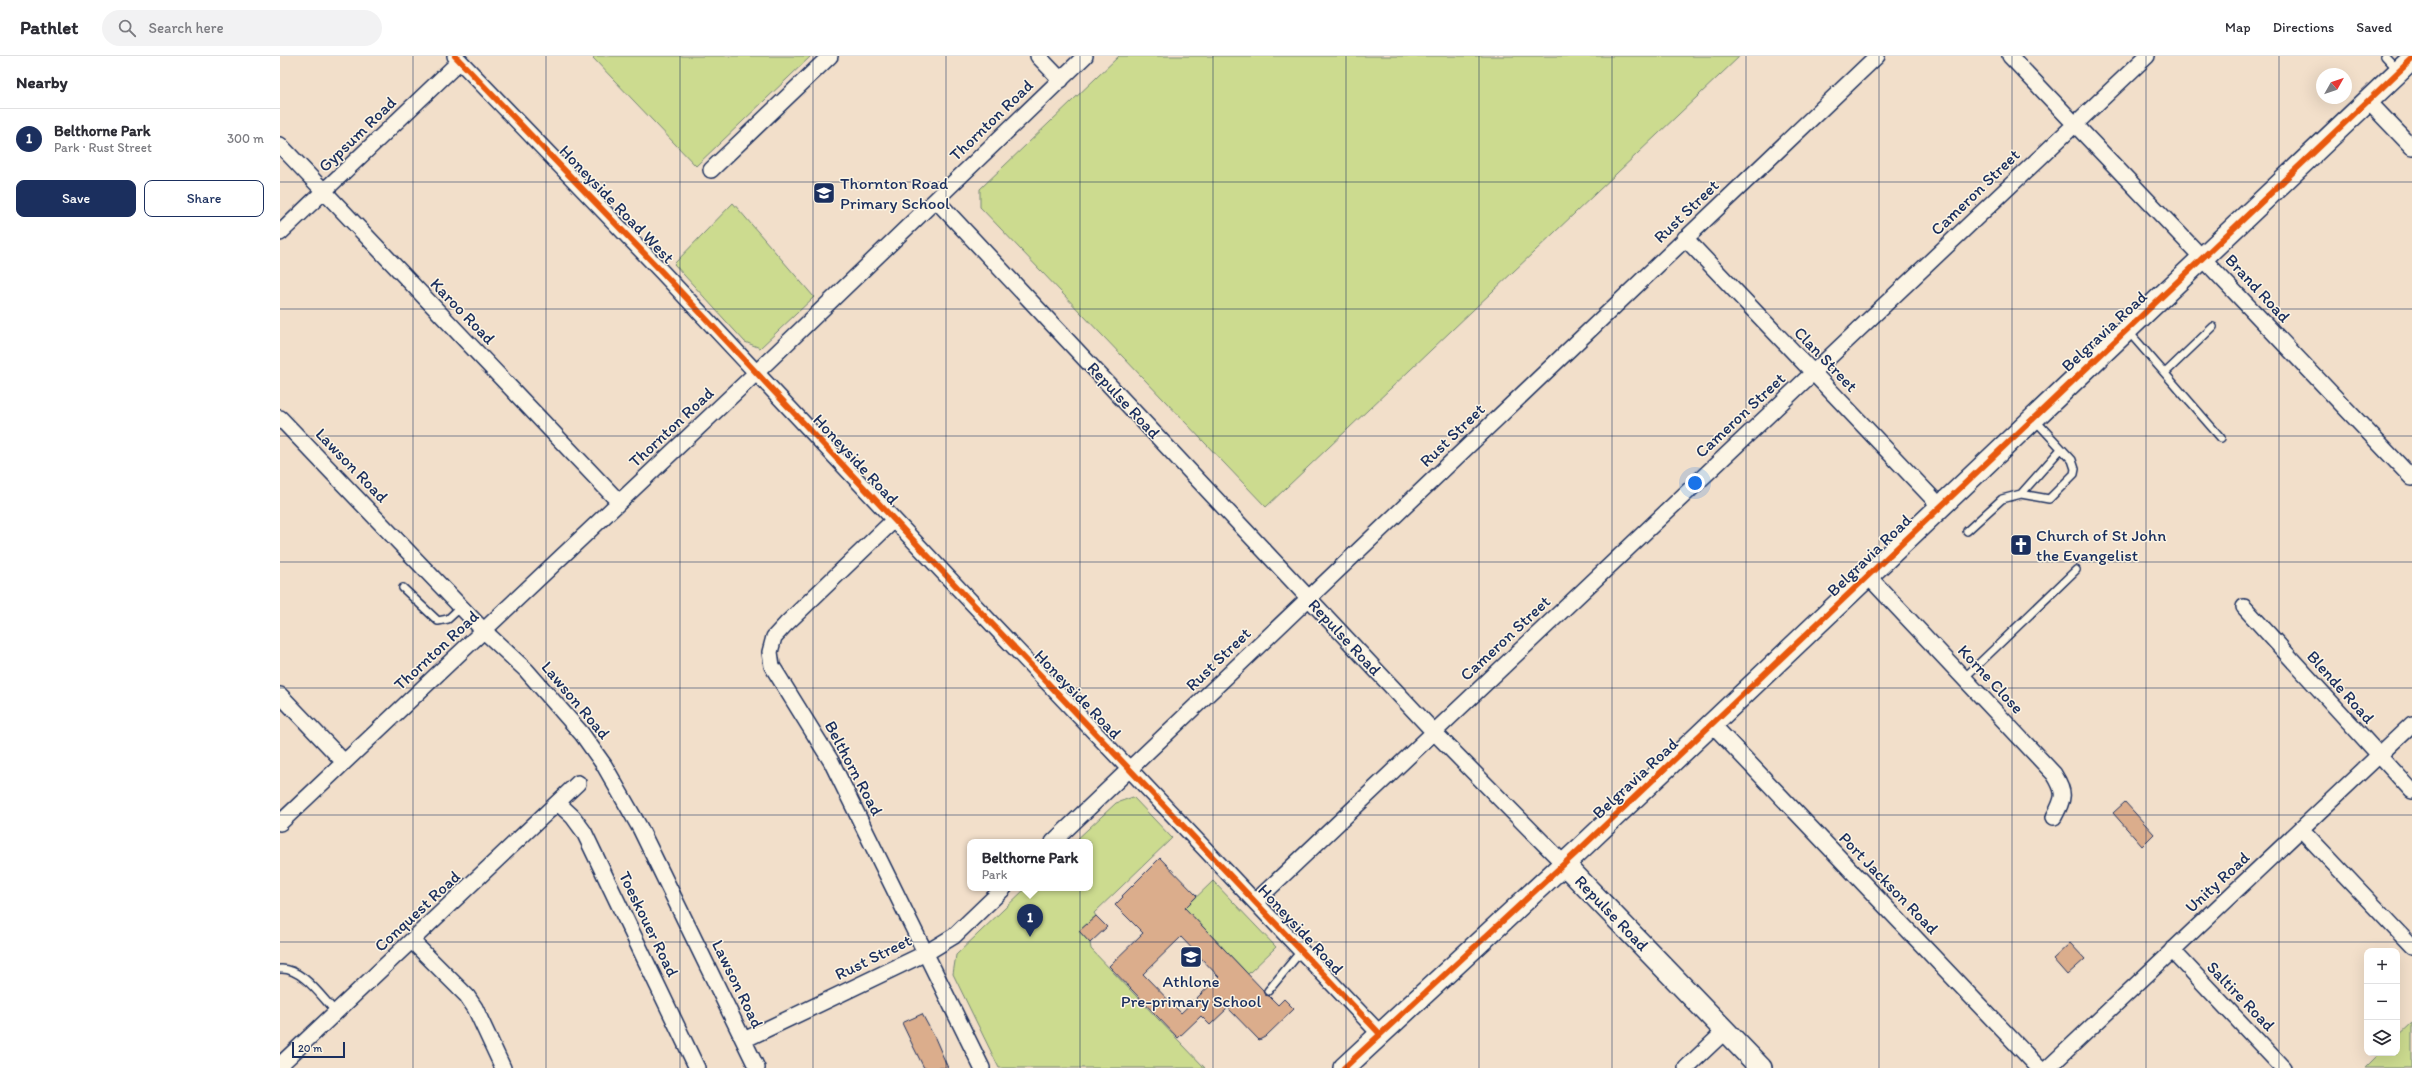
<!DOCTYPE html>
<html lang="en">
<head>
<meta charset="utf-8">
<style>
  body { margin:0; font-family:Itim,sans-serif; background:#f2f2f3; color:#2b2b33 }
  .controls { position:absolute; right:12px; bottom:12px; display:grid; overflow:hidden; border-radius:8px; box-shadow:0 4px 16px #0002 }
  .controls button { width:36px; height:36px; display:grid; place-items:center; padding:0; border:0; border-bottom:1px solid #e1e1e2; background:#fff; color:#2b2b33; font:20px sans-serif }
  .compass { position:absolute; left:2036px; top:12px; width:36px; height:36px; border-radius:50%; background:#fff; box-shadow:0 4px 16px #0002; rotate:50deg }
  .scale { position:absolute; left:12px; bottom:10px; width:53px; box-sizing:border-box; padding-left:4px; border:2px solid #1b2f5e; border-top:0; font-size:11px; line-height:14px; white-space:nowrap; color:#1b2f5e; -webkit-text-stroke:3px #fcf5e5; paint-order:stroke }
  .you { position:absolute; left:1415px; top:427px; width:14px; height:14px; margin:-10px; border:3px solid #fff; border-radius:50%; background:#1a73e8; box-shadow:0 0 0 6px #1a73e833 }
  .badge { display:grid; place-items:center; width:26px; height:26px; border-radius:50%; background:#1b2f5e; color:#fff; font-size:13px; font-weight:700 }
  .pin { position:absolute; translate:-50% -33px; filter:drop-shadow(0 1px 2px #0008) }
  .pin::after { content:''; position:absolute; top:21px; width:14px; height:12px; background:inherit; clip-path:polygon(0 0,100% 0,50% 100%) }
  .popup { position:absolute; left:687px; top:783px; width:126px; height:52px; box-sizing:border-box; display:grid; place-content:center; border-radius:8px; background:#fff; filter:drop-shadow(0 1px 3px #0005); font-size:13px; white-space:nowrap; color:#7c7c81 }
  .popup b { font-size:15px; color:#2b2b33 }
  .popup::after { content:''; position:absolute; left:50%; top:100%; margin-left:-8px; border:8px solid transparent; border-top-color:#fff }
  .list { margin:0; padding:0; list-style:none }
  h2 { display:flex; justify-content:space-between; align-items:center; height:52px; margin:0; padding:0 16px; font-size:17px }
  h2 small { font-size:13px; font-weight:400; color:#7c7c81 }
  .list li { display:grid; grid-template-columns:26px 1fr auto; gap:12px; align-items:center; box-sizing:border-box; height:60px; padding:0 16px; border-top:1px solid #e1e1e2 }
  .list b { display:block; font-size:15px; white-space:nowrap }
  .list p { margin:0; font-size:13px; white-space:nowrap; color:#7c7c81 }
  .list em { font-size:13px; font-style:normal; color:#7c7c81 }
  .actions { display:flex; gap:8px; padding:12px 16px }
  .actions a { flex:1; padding:9px 0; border:1px solid #1b2f5e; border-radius:8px; text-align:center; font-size:14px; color:#1b2f5e }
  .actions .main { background:#1b2f5e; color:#fff }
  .icon { flex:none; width:22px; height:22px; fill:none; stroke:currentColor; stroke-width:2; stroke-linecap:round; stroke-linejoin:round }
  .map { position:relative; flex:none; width:2132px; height:1012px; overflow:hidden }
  header { display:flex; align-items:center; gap:24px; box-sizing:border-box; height:56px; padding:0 20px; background:#fff; border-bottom:1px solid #e1e1e2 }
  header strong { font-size:19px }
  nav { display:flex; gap:22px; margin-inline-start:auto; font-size:14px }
  .search { width:280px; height:36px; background:#f2f2f3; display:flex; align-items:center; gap:10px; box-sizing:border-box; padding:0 14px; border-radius:22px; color:#7c7c81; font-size:15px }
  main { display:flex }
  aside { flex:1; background:#fff }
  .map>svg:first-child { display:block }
  .green { fill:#ccdb8f; stroke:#748576 }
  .building { fill:#dbad8c; stroke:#1b2f5e; fill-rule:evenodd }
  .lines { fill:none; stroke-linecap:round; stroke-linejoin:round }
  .lane-casing { stroke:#1b2f5e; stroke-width:10 }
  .street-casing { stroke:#1b2f5e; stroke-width:18 }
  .secondary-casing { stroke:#1b2f5e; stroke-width:24 }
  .lane { stroke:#fcf5e5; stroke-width:7 }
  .street { stroke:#fcf5e5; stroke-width:15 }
  .secondary { stroke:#fcf5e5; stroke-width:21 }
  .cycleway-casing { stroke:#fcf5e5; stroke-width:8 }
  .cycleway { stroke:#e8590c; stroke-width:6 }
  .grid { fill:none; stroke:#1b2f5e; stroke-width:1; stroke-opacity:0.55 }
  .labels { text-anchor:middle; stroke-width:3; stroke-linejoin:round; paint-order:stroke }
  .street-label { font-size:17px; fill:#1b2f5e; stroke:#fcf5e5 }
  .poi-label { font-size:17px; fill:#1b2f5e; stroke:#fcf5e5; text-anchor:start }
</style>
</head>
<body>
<header>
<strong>Pathlet</strong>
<div class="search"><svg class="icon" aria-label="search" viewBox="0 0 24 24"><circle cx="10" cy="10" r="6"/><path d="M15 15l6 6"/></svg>Search here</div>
<nav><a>Map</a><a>Directions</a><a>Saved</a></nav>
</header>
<main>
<aside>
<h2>Nearby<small></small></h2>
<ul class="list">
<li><span class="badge">1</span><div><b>Belthorne Park</b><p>Park · Rust Street</p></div><em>300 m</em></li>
</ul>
<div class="actions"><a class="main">Save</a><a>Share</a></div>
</aside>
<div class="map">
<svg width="2132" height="1012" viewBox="0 0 2132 1012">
  <rect width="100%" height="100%" fill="#f2dfca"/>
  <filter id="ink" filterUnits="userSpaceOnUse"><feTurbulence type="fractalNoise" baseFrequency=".025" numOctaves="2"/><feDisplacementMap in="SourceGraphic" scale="8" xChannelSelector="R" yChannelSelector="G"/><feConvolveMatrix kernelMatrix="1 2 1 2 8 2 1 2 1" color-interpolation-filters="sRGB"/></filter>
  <g filter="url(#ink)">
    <path class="green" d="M315,0H531L416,110L313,2Z
      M839,0H1460L986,451L700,151V133Z
      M453,147L534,241L480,292L465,286L394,208Z
      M853,741L892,782L814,857L816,860L799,875L810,887L811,893L925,1012H719L673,918L676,899L746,832H810V786H794L836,747Z
      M933,825L996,891L968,918L905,852Z
      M2132,967V1012H2085L2100,997H2117V981Z"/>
    <path class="building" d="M1845,746L1874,778L1862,790L1833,757Z
      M880,802L917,840L905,852L983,934L985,939L989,940L998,949L1004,943L1014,953L985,981L979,984L948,952L930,969L921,960L898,982L829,910L863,877L835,849L843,841L842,840ZM901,881L939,921L901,957L863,918Z
      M816,860L827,871L810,887L799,875Z
      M1790,887L1805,903L1787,919L1773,903Z
      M642,958L655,982L668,1012H644L633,990L622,967Z"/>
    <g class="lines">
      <g class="lane-casing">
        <path id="lane" d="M2105,0L2118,14
          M1848,275L1941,382
          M1885,317L1933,271
          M1741,438L1781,393
          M1687,475L1722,443L1741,438L1769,443L1794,418L1795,413L1792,404L1755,364
          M123,532L158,565L168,563L181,551
          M1684,622L1796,514
          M0,913C22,911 42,942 56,956
          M988,935L1022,894"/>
      </g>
      <g class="street-casing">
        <path id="street" d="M175,0L383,217L678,532L1100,978
          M758,0L781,24
          M1730,0L2132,422
          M2087,44L2132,91
          M0,89L339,446
          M431,114L550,0
          M656,144L1154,676L1284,808
          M0,177L180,5
          M1405,182L1660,450
          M0,362L204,575L246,614L302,678L324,709L360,772L477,1012
          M614,464L506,568L494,581L490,596L492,610L551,705L702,1012
          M1588,520L1774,718C1786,737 1784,742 1774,761
          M1964,551L2132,735
          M0,639L64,706
          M1432,668L1759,1012
          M278,747L293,761L304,776L417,1012
          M0,767L477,316L805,0
          M2021,773L2132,890
          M773,786L1597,0
          M976,845L1867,0
          M132,885L187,940L195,952L223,1012
          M1892,894L2003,1012
          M464,984L646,897L674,880L724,832
          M0,1009L298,727
          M1406,1012L1445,975
          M1768,1012L2132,668"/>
      </g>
      <g class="secondary-casing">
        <path id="secondary" d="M1284,808L1481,1012
          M1064,1012L1298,795L2132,3"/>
      </g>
      <use href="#lane" class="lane"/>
      <use href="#street" class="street"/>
      <use href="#secondary" class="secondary"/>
      <g class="cycleway-casing">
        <path id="cycleway" d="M175,0L383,217L678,532L1100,978
          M1064,1012L1298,795L2132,3"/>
      </g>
      <use href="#cycleway" class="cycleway"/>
    </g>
  </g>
  <path class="grid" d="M133,0V1012M266,0V1012M400,0V1012M533,0V1012M666,0V1012M800,0V1012M933,0V1012M1066,0V1012M1199,0V1012M1332,0V1012M1466,0V1012M1599,0V1012M1732,0V1012M1866,0V1012M1999,0V1012M0,126H2132M0,253H2132M0,380H2132M0,506H2132M0,632H2132M0,759H2132M0,886H2132"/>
  <defs>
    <g id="school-square" transform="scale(1.15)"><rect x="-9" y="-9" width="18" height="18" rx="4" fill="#1b2f5e" stroke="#fcf5e5"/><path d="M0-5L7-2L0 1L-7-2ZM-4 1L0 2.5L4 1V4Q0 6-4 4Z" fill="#fff"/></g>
    <g id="church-square" transform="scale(1.15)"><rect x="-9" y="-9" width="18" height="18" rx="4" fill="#1b2f5e" stroke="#fcf5e5"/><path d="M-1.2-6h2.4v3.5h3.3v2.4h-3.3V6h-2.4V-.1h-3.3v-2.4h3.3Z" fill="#fff"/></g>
  </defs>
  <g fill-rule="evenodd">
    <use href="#school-square" x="544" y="137"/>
    <use href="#church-square" x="1741" y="489"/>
    <use href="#school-square" x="911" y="901"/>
  </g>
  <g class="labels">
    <g class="street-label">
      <text transform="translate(711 64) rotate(-44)" y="6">Thornton Road</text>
      <text transform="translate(77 78) rotate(-44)" y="6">Gypsum Road</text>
      <text transform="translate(1695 136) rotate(-44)" y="6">Cameron Street</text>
      <text transform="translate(337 148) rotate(46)" y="6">Honeyside Road West</text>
      <text transform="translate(1406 155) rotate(-44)" y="6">Rust Street</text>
      <text transform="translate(1978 232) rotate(47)" y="6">Brand Road</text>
      <text transform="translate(183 255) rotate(46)" y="6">Karoo Road</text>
      <text transform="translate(1824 275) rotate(-43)" y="6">Belgravia Road</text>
      <text transform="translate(1546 303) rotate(46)" y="6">Clan Street</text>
      <text transform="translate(844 344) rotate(47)" y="6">Repulse Road</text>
      <text transform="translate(1460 359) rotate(-43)" y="6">Cameron Street</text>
      <text transform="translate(391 371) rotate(-43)" y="6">Thornton Road</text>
      <text transform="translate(1172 379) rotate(-44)" y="6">Rust Street</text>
      <text transform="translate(576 403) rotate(47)" y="6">Honeyside Road</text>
      <text transform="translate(72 409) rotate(46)" y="6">Lawson Road</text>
      <text transform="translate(1589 499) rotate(-44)" y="6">Belgravia Road</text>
      <text transform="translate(1065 581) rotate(47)" y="6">Repulse Road</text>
      <text transform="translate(1225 582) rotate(-43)" y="6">Cameron Street</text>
      <text transform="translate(156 594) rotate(-43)" y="6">Thornton Road</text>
      <text transform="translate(938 603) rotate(-44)" y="6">Rust Street</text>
      <text transform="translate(1711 623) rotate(47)" y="6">Korne Close</text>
      <text transform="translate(2061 631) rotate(48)" y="6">Blende Road</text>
      <text transform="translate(798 638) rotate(46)" y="6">Honeyside Road</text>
      <text transform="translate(296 644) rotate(50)" y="6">Lawson Road</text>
      <text transform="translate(574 712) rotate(62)" y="6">Belthorn Road</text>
      <text transform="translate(1355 722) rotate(-43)" y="6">Belgravia Road</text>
      <text transform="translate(1937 826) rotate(-43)" y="6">Unity Road</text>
      <text transform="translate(1609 827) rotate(46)" y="6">Port Jackson Road</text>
      <text transform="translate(137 855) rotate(-43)" y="6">Conquest Road</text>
      <text transform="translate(1332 857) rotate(46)" y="6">Repulse Road</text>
      <text transform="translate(369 868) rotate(64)" y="6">Toeskouer Road</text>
      <text transform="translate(1021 873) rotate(47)" y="6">Honeyside Road</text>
      <text transform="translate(593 901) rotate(-26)" y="6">Rust Street</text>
      <text transform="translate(458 928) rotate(64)" y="6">Lawson Road</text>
      <text transform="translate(1961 940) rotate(46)" y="6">Saltire Road</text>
    </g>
    <g class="poi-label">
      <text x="560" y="133">Thornton Road<tspan x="560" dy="20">Primary School</tspan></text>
      <text x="1756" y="485">Church of St John<tspan x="1756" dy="20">the Evangelist</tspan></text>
      <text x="911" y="931" text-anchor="middle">Athlone<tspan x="911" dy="20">Pre-primary School</tspan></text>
    </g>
  </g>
</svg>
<div class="controls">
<button>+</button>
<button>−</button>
<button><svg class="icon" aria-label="layers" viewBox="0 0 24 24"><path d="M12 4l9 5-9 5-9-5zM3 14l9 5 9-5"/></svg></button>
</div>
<svg class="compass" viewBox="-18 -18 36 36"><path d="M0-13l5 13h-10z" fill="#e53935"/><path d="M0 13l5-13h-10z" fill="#7c7c81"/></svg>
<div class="scale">20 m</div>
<div class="you"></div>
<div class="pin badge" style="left:750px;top:881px">1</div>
<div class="popup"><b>Belthorne Park</b>Park</div>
</div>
</main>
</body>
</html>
